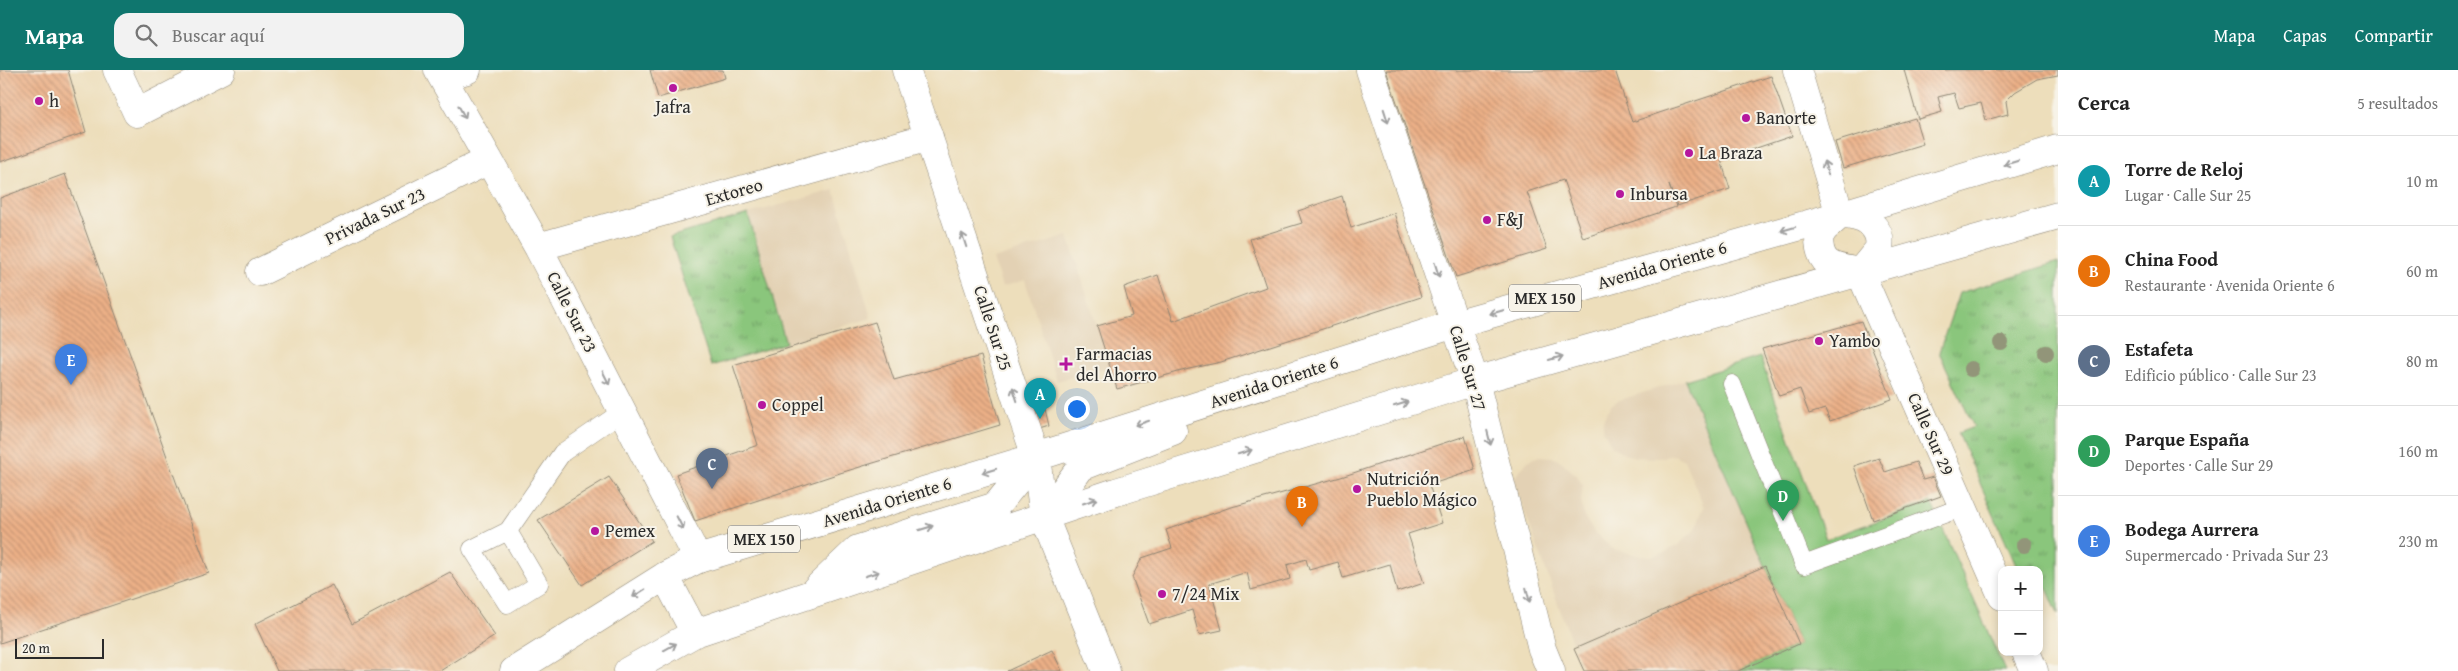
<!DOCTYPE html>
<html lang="es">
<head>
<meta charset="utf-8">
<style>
  body { margin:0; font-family:"Gentium Book Plus",serif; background:#f2f2f2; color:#222 }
  .controls { position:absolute; right:15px; bottom:15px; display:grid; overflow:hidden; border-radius:10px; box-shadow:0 2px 8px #0003 }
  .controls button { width:45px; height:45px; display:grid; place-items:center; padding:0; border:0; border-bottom:1px solid #e0e0e0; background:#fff; color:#222; font:25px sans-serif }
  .scale { position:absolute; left:15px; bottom:12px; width:89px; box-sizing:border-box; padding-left:5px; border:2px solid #2b2b2b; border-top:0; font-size:14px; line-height:18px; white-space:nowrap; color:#2b2b2b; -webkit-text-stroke:4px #f7f3e8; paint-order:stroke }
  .you { position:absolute; left:1076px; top:338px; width:18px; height:18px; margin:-12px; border:4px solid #fff; border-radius:50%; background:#1a73e8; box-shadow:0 0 0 8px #1a73e833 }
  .badge { display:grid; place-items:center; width:32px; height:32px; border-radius:50%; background:#0f766e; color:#fff; font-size:16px; font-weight:700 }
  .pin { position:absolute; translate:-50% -41px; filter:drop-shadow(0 1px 2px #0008) }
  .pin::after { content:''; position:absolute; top:26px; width:18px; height:15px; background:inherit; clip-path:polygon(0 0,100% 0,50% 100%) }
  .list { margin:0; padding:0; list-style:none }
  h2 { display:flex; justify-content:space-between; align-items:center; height:65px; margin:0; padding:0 20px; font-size:21px }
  h2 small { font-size:16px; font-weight:400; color:#767676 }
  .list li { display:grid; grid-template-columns:32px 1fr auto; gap:15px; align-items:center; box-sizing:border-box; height:90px; padding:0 20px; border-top:1px solid #e0e0e0 }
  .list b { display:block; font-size:19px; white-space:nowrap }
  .list p { margin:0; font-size:16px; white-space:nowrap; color:#767676 }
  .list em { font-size:16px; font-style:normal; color:#767676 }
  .icon { flex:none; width:28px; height:28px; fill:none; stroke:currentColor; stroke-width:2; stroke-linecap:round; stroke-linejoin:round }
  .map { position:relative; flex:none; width:2058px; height:601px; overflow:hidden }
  header { display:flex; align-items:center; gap:30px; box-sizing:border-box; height:70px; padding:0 25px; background:#0f766e; color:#fff }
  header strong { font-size:24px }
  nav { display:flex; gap:28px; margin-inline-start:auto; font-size:18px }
  .search { width:350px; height:45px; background:#f2f2f2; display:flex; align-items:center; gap:12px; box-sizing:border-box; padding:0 18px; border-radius:15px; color:#767676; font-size:19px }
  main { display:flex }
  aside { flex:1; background:#fff }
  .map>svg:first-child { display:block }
  .built { fill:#e3d1b4 }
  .grass { fill:url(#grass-tufts); stroke:#5a7854 }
  .pitch { fill:#8ac67c; stroke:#5a7854 }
  .building { fill:url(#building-back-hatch) }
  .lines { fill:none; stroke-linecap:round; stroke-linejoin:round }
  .service-casing { stroke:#8c8473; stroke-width:19 }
  .minor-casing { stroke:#8c8473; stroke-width:29 }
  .tertiary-casing { stroke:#8c8473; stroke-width:29 }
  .primary-casing { stroke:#8c8473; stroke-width:29 }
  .service { stroke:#fff; stroke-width:18 }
  .minor { stroke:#fff; stroke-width:28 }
  .tertiary { stroke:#fff; stroke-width:28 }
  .primary { stroke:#fff; stroke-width:28 }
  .tree { fill:#929579 }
  .oneway { stroke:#a0a0a0 }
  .poi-dot { fill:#b5179e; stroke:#f7f3e8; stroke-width:2 }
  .labels { text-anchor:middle; stroke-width:4; stroke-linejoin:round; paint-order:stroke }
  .shield { fill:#f7f3e8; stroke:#686764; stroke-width:1 }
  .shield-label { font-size:16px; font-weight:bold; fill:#2b2b2b }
  .poi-label { font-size:18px; fill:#2b2b2b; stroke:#f7f3e8; text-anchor:start }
  .street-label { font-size:18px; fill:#2b2b2b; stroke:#f7f3e8 }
</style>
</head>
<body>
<header>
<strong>Mapa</strong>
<div class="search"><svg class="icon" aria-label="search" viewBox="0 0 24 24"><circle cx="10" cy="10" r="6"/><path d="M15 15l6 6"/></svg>Buscar aquí</div>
<nav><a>Mapa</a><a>Capas</a><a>Compartir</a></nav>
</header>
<main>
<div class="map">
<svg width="2058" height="601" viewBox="0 0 2058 601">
  <defs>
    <pattern id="grass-tufts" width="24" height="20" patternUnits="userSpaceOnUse" patternTransform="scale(1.25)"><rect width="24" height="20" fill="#8ac67c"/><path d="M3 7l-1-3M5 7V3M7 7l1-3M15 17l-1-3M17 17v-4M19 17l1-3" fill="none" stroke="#71a166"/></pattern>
    <pattern id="building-back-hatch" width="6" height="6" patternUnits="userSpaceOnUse" patternTransform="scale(1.25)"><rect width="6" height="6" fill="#ecb087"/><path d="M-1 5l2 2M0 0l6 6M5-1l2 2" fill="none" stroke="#bf8f6f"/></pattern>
  </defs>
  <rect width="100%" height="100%" fill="#f7f3e8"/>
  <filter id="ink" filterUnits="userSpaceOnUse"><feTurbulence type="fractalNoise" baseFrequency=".02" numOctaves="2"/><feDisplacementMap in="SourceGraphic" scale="10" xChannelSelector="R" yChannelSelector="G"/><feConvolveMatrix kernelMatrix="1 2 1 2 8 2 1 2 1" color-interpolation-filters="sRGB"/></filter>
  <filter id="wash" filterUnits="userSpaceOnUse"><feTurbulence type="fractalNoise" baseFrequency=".0096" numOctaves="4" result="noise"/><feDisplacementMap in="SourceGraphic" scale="20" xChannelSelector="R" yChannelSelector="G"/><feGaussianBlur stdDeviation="1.12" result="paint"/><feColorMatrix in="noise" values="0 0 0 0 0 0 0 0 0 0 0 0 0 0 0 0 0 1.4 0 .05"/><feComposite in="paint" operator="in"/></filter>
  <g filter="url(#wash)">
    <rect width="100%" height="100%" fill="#eddebb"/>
    <path class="built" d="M834,120L871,248L786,273L748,144Z
      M1068,166L1110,297L1057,311L1025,210L1002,217L993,189Z
      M1684,310L1765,496L1574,578L1513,409L1528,391L1539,386L1552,387L1561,391L1576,405L1583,415L1581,431L1584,447L1594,462L1613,479L1637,485L1651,486L1663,483L1677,476L1695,460L1704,437L1684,390L1674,385L1656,388L1636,387L1624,384L1611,375L1603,360V350L1610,336L1617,331Z"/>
    <path class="grass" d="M748,144L786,273L711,296L670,167Z
      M2058,192V544L2039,500H2018L1958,363L1974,357L1939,282L1959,223Z"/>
    <path class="pitch" d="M1760,287L1826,469L1931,432L2005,601H1738L1799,574L1685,310Z"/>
    <g id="blocks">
      <path class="building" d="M0,0H68L86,62L0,92Z
        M650,0H723L725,8L658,28Z
        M1386,0H1615L1632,52L1771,6L1792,66L1721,90L1730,119L1677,136L1669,115L1676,137L1583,168L1563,110L1527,122L1547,179L1456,207Z
        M1904,0H2058V5L2037,9L2015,22L2006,31L2008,44L1986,50L1981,33L1959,38L1954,23L1938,27L1942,42L1918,49Z
        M1915,48L1923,74L1843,98L1835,72Z
        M65,104L209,503L0,573V128Z
        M1342,126L1351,158L1394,143L1421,227L1221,292L1189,299L1117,319L1097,256L1132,246L1124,217L1158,205L1173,251L1266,217L1250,169L1302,153L1298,141Z
        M1861,251L1892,329L1830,351L1825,339L1809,344L1800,319L1779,326L1762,279Z
        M875,252L894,310L981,286L1000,355L840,403L695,451L676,404L758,375L733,295Z
        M1045,339L1049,356L1036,360L1032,342Z
        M1465,366L1475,400L1429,415L1442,453L1408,464L1424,513L1397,522L1390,494L1343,508L1338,492L1309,500L1306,489L1287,495L1290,509L1251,520L1247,502L1209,514L1222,560L1199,565L1192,540L1149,554L1132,507L1142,488L1172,478L1166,460L1228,438L1341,407Z
        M1879,388L1885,402L1916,392L1923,410L1933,407L1941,426L1873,450L1854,396Z
        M609,407L652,471L582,515L538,450Z
        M1765,496L1799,574L1738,601H1584L1574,579Z
        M450,502L495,566L440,601H277L255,554L332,515L352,554Z
        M1052,580L1062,601H1007Z"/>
    </g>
  </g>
  <g filter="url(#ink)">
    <use href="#blocks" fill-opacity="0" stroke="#8c8473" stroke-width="1"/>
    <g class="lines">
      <g class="service-casing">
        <path id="service" d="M1732,314L1804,495L1963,437
          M508,461L472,479L507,534L539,514L508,461L562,383L623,341"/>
      </g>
      <g class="minor-casing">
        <path id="minor" d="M117,0L137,43L221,0
          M438,0L538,177L698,489
          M1797,0L1840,145
          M442,7L467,0
          M1840,145C1861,145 1883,154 1879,179L1860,202C1835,197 1819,198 1819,167L1824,159Z
          M538,177L929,67
          M260,202L489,90
          M1860,202L2002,526
          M1455,254L1475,311L1542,579L1551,601
          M1036,387L1044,447L1106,601
          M2026,582L2034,601"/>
      </g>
      <g class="tertiary-casing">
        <path id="tertiary" d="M906,0L1036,387
          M1370,0L1455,254"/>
      </g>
      <g class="primary-casing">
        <path id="primary" d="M1044,447L1081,397L1173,361
          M665,506L695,563
          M816,519L858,479L996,436L1036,387
          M514,601L665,506L698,489L1036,387L1455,254L1840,145L2058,79
          M628,601L695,563L1116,422L1475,311L2058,146"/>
      </g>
      <use href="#service" class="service"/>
      <use href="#minor" class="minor"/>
      <use href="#tertiary" class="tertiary"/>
      <use href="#primary" class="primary"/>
    </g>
    <g class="tree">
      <circle cx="2001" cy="273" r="8"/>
      <circle cx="2046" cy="283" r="8"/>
      <circle cx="1971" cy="299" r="8"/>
      <circle cx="2024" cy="475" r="8"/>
    </g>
    <defs><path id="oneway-shaft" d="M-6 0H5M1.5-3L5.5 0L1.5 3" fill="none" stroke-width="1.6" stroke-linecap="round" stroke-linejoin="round" transform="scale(1.25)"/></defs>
    <g class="oneway">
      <use href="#oneway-shaft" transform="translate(462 42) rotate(61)"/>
      <use href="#oneway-shaft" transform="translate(1386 46) rotate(72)"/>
      <use href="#oneway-shaft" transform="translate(2011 93) rotate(163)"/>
      <use href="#oneway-shaft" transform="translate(1826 98) rotate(-107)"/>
      <use href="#oneway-shaft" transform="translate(1788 159) rotate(164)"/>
      <use href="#oneway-shaft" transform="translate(964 170) rotate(-108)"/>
      <use href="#oneway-shaft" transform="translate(1437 200) rotate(72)"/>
      <use href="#oneway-shaft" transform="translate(1497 242) rotate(164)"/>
      <use href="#oneway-shaft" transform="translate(1556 288) rotate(-16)"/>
      <use href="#oneway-shaft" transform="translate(606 308) rotate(63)"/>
      <use href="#oneway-shaft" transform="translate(1015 324) rotate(-108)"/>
      <use href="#oneway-shaft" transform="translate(1401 334) rotate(-17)"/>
      <use href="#oneway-shaft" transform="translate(1142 353) rotate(162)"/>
      <use href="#oneway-shaft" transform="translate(1489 368) rotate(76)"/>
      <use href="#oneway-shaft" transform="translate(1245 382) rotate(-17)"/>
      <use href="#oneway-shaft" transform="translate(989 401) rotate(163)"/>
      <use href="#oneway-shaft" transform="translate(1090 431) rotate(-19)"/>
      <use href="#oneway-shaft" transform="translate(680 453) rotate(63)"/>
      <use href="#oneway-shaft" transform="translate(926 458) rotate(-17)"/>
      <use href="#oneway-shaft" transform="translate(872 504) rotate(-18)"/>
      <use href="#oneway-shaft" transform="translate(639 523) rotate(148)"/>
      <use href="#oneway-shaft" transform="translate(1528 525) rotate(76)"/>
      <use href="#oneway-shaft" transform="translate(670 577) rotate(-29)"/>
    </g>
  </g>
  <g class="poi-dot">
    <circle cx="673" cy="18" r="5"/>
    <circle cx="39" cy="31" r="5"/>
    <circle cx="1746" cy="48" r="5"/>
    <circle cx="1689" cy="83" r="5"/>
    <circle cx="1620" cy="124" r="5"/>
    <circle cx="1487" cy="150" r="5"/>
    <circle cx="1819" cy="271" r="5"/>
    <path d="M1063.5 286.5h5v5h5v5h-5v5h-5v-5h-5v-5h5z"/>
    <circle cx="762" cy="335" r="5"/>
    <circle cx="1357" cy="419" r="5"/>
    <circle cx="595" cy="461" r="5"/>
    <circle cx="1162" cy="524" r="5"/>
  </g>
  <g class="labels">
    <g class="shield">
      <rect x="1509" y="214.5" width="72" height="27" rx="4"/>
      <rect x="728" y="455.5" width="72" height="27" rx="4"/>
    </g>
    <g class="shield-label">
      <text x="1545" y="234">MEX 150</text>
      <text x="764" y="475">MEX 150</text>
    </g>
    <g class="poi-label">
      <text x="49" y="37">h</text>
      <text x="673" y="43" text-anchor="middle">Jafra</text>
      <text x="1756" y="54">Banorte</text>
      <text x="1699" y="89">La Braza</text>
      <text x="1630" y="130">Inbursa</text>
      <text x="1497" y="156">F&amp;J</text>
      <text x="1829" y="277">Yambo</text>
      <text x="1076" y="290">Farmacias<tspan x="1076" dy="21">del Ahorro</tspan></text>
      <text x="772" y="341">Coppel</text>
      <text x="1367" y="415">Nutrición<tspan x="1367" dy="21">Pueblo Mágico</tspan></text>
      <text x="605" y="467">Pemex</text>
      <text x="1172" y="530">7/24 Mix</text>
    </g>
    <g class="street-label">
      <text transform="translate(734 122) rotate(-16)" y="6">Extoreo</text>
      <text transform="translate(375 146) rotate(-26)" y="6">Privada Sur 23</text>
      <text transform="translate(1662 195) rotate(-16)" y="6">Avenida Oriente 6</text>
      <text transform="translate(572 242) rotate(63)" y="6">Calle Sur 23</text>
      <text transform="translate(993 258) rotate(72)" y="6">Calle Sur 25</text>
      <text transform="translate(1468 298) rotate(73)" y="6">Calle Sur 27</text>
      <text transform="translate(1274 312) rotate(-18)" y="6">Avenida Oriente 6</text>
      <text transform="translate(1931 364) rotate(66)" y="6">Calle Sur 29</text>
      <text transform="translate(887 432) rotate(-17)" y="6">Avenida Oriente 6</text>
    </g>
  </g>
</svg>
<div class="controls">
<button>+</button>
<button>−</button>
</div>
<div class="scale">20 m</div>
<div class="you"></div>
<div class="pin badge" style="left:1040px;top:349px;background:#0f9aa8">A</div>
<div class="pin badge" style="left:1302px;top:457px;background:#e8710a">B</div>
<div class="pin badge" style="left:712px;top:419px;background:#5c6f8a">C</div>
<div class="pin badge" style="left:1783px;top:451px;background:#2e9e5b">D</div>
<div class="pin badge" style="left:71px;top:315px;background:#3f7fe0">E</div>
</div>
<aside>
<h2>Cerca<small>5 resultados</small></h2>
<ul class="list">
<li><span class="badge" style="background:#0f9aa8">A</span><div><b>Torre de Reloj</b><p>Lugar · Calle Sur 25</p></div><em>10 m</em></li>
<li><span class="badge" style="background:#e8710a">B</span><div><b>China Food</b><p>Restaurante · Avenida Oriente 6</p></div><em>60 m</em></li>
<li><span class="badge" style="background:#5c6f8a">C</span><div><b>Estafeta</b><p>Edificio público · Calle Sur 23</p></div><em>80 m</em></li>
<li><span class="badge" style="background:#2e9e5b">D</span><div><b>Parque España</b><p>Deportes · Calle Sur 29</p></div><em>160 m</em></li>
<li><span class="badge" style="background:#3f7fe0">E</span><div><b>Bodega Aurrera</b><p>Supermercado · Privada Sur 23</p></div><em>230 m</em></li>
</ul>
</aside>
</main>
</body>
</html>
